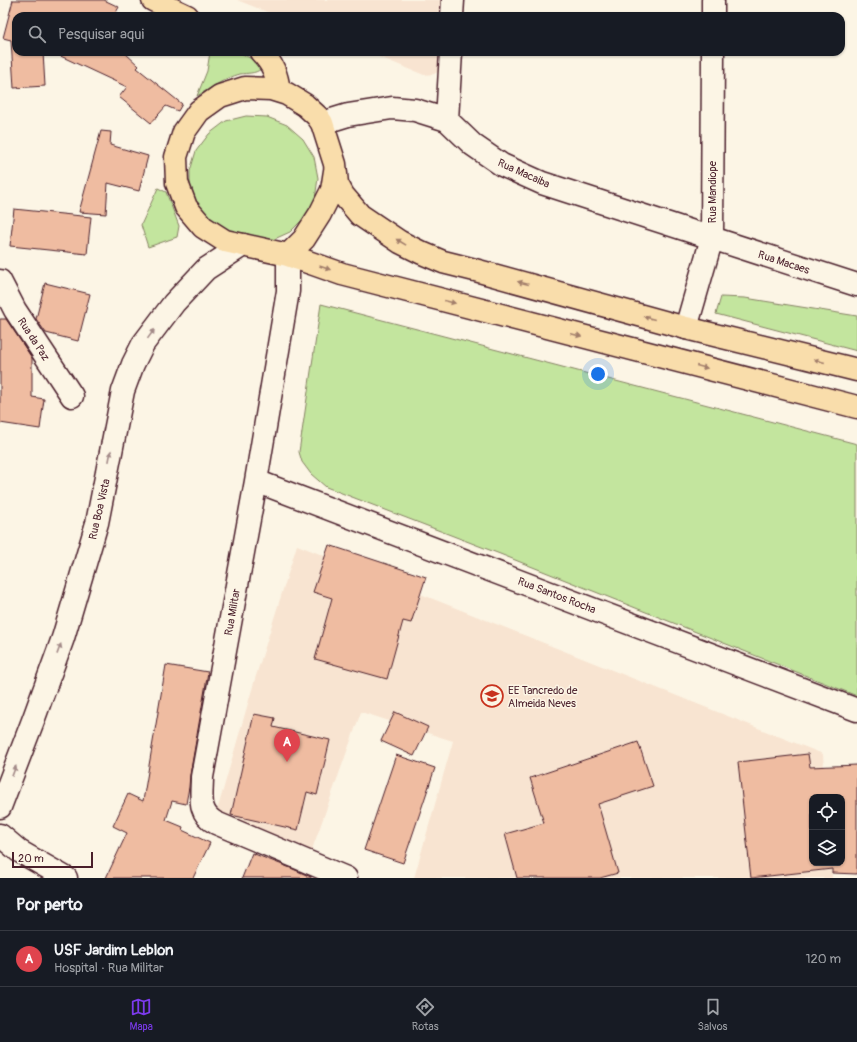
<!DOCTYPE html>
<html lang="pt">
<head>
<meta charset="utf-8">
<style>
  body { margin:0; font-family:Pangolin,sans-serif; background:#242831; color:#f1f3f6 }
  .controls { position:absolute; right:12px; bottom:12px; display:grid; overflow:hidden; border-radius:8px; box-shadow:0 1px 3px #0004 }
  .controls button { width:36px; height:36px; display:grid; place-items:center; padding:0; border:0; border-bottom:1px solid #363941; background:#171b24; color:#f1f3f6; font:20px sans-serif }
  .scale { position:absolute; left:12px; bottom:10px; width:81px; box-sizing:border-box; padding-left:4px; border:2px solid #4a1f2b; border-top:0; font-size:11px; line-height:14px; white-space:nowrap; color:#4a1f2b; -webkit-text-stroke:3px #fcf5e5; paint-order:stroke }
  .you { position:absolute; left:598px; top:374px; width:14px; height:14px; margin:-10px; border:3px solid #fff; border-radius:50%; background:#1a73e8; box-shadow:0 0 0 6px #1a73e833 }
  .badge { display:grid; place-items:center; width:26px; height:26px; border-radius:50%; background:#7c3aed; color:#fff; font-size:13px; font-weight:700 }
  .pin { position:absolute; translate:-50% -33px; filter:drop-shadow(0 1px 2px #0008) }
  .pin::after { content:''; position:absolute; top:21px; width:14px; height:12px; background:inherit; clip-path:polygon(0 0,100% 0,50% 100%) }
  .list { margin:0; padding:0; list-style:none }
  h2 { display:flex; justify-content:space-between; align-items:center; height:52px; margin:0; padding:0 16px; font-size:17px }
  h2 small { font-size:13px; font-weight:400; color:#9ea1a6 }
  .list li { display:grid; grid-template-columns:26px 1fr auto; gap:12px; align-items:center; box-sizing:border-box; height:56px; padding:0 16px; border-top:1px solid #363941 }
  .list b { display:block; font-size:15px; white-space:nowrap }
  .list p { margin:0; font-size:13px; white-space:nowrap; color:#9ea1a6 }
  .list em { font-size:13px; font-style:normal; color:#9ea1a6 }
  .icon { flex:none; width:22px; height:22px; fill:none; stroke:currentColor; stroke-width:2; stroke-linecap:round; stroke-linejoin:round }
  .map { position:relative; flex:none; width:857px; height:878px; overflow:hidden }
  .search { position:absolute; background:#171b24; box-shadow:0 1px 3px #0004; left:12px; right:12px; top:12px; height:44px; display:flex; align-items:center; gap:10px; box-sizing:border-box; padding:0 14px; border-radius:12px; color:#9ea1a6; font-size:15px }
  .sheet { height:108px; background:#171b24 }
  nav { display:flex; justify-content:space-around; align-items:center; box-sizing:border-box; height:56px; border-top:1px solid #363941; background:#171b24; font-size:11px; color:#9ea1a6 }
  nav a { display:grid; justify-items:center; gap:2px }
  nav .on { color:#7c3aed }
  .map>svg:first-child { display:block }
  .built { fill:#f8e4d1 }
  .green { fill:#c3e59e; stroke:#868264 }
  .building { fill:#efbca1; stroke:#4a1f2b; fill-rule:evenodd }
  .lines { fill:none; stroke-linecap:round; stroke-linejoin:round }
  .minor-casing { stroke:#4a1f2b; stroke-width:25 }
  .primary-casing { stroke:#4a1f2b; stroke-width:25 }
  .minor { stroke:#fcf5e5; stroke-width:22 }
  .primary { stroke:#f9ddab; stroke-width:22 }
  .oneway { fill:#a27e6b }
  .oneway2 { fill:#a38a88 }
  .labels { text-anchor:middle; stroke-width:3; stroke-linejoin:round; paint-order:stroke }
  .street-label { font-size:11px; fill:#4a1f2b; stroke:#fcf5e5 }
  .poi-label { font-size:11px; fill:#4a1f2b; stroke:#fcf5e5; text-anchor:start }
</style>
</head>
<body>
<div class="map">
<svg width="857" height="878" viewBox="0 0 857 878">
  <rect width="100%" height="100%" fill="#fcf5e5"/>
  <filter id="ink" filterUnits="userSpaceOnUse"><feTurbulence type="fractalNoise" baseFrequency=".025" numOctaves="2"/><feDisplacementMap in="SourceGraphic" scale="8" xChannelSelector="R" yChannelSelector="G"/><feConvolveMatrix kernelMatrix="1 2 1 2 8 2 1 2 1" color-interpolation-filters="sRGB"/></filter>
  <g filter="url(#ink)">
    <path class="built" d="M237,0H446L445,16H277Z
      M367,52H443L442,69L434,74L424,75Z
      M297,545L823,754L826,797H812V863H831L832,878H414L453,741L361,712L309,858L231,828L217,811L255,679Z"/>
    <path class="green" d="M210,52H239L259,63L261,69C255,74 247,73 240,74C225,78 211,88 197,96L207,71Z
      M246,116L267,117L287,125L303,139L314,157L318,178L315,199L305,217L290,232L270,241L211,228L190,192V171L196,151L209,134L226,121Z
      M158,188L166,192L179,226L177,237L148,247L141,225Z
      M721,297L745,298L857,316V351L716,314Z
      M321,304L857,444V696L500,554L326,487L311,474L302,462L299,452Z"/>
    <path class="building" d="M13,0H104L119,7L114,16H16V52H43L45,86L14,88L11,40L3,38Z
      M52,52H124L139,66L137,68L182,104L178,111L166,106L151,123L119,97L127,87Z
      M101,131L111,132L110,145L148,156L139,191L108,183L106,214L79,212Z
      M14,209L91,217L87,254L10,246Z
      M45,283L90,294L78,341L46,333L36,319Z
      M0,319H6L32,358V397L44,399L40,429L0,423Z
      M329,545L426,577L411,623L403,621L387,679L315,659L332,598L313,592Z
      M166,665L208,672L190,775L189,787L186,804L172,801L166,820L183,827L182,830L210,843L193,878H106L127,833L113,826L128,794L143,801Z
      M395,712L428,727L414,756L381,741Z
      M254,714L275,718L273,727L330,740L317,795L307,792L298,830L231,815Z
      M638,742L653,786L598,804L618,873L600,878H517L505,834L544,823L530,778Z
      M808,754L810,767L857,765V874L832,873V869L751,878L738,762ZM812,797H842V863H812Z
      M396,755L435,768L403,863L364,850Z
      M252,853L293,869L311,877V878H242Z"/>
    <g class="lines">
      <g class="minor-casing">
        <path id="minor" d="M452,16L453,0
          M713,16V0
          M447,120L451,52
          M322,123L348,115L392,108L415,110L447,120L473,145L502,165L542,183L857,285
          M288,255V291L256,481L202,777C202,796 197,813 216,823L346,878
          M0,281L15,310L72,396
          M686,328L712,238L713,52
          M256,481L857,710
          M0,807L34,718L63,638L97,523L123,391L133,364L143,344L174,303L206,269L243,245
          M0,835L19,851L66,878"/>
      </g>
      <g class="primary-casing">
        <path id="primary" d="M153,0L187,16
          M261,52C273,64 277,75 279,91
          M288,255L304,239L320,214L332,190L335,171
          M857,370L686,328L475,270L443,262L422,253L400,242L360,215L343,195L337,184L335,164L322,123L317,116L305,105L287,94L271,89L245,88L220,96L199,111L184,132L176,157L177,183L186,207L203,227L225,241L288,255L342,274L857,407"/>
      </g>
      <use href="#minor" class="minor"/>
      <use href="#primary" class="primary"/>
    </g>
    <defs><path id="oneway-solid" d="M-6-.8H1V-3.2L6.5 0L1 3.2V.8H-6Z"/></defs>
    <g class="oneway">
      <use href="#oneway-solid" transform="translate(401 242) rotate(-149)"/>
      <use href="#oneway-solid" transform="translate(325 268) rotate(19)"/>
      <use href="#oneway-solid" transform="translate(523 283) rotate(-165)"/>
      <use href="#oneway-solid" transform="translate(450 302) rotate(14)"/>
      <use href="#oneway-solid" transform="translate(649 318) rotate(-165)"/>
      <use href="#oneway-solid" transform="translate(576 335) rotate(14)"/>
      <use href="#oneway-solid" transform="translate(819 361) rotate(-166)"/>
      <use href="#oneway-solid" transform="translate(702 367) rotate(14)"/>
    </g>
    <g class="oneway2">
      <use href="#oneway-solid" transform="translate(151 334) rotate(-54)"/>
      <use href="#oneway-solid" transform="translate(110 456) rotate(-79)"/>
      <use href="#oneway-solid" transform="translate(59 649) rotate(-70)"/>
      <use href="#oneway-solid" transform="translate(14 771) rotate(-69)"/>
    </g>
  </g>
  <defs>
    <g id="school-ring" transform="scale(1.15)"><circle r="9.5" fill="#fcf5e5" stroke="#c8321e" stroke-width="1.5"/><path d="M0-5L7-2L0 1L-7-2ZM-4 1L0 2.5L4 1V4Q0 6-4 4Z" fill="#c8321e"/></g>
  </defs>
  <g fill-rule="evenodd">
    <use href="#school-ring" x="492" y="696"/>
  </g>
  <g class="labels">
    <g class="street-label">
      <text transform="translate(524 173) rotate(24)" y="4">Rua Macaiba</text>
      <text transform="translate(712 192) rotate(-90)" y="4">Rua Mandiope</text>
      <text transform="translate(784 262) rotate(18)" y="4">Rua Macaes</text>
      <text transform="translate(34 339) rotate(57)" y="4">Rua da Paz</text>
      <text transform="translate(99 509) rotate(-77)" y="4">Rua Boa Vista</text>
      <text transform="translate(557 595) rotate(21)" y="4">Rua Santos Rocha</text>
      <text transform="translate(232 612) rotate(-80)" y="4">Rua Militar</text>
    </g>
    <g class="poi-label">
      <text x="508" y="694">EE Tancredo de<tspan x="508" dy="13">Almeida Neves</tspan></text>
    </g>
  </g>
</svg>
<div class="controls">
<button><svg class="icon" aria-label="locate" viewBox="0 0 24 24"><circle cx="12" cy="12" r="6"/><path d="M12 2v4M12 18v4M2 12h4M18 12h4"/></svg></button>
<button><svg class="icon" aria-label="layers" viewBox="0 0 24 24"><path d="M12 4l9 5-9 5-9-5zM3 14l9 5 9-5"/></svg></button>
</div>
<div class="scale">20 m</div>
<div class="you"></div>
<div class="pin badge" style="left:287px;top:762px;background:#e0444e">A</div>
<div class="search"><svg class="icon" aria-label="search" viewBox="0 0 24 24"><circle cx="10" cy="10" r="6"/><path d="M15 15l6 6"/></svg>Pesquisar aqui</div>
</div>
<section class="sheet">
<h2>Por perto<small></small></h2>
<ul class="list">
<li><span class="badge" style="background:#e0444e">A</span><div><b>USF Jardim Leblon</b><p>Hospital · Rua Militar</p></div><em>120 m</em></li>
</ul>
</section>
<nav>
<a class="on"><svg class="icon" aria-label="map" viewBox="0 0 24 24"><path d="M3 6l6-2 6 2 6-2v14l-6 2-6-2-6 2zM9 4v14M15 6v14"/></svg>Mapa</a>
<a><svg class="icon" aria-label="directions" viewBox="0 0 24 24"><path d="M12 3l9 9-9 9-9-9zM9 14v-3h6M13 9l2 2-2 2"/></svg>Rotas</a>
<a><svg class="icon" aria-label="saved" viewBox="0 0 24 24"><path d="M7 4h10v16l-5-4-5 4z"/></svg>Salvos</a>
</nav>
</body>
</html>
